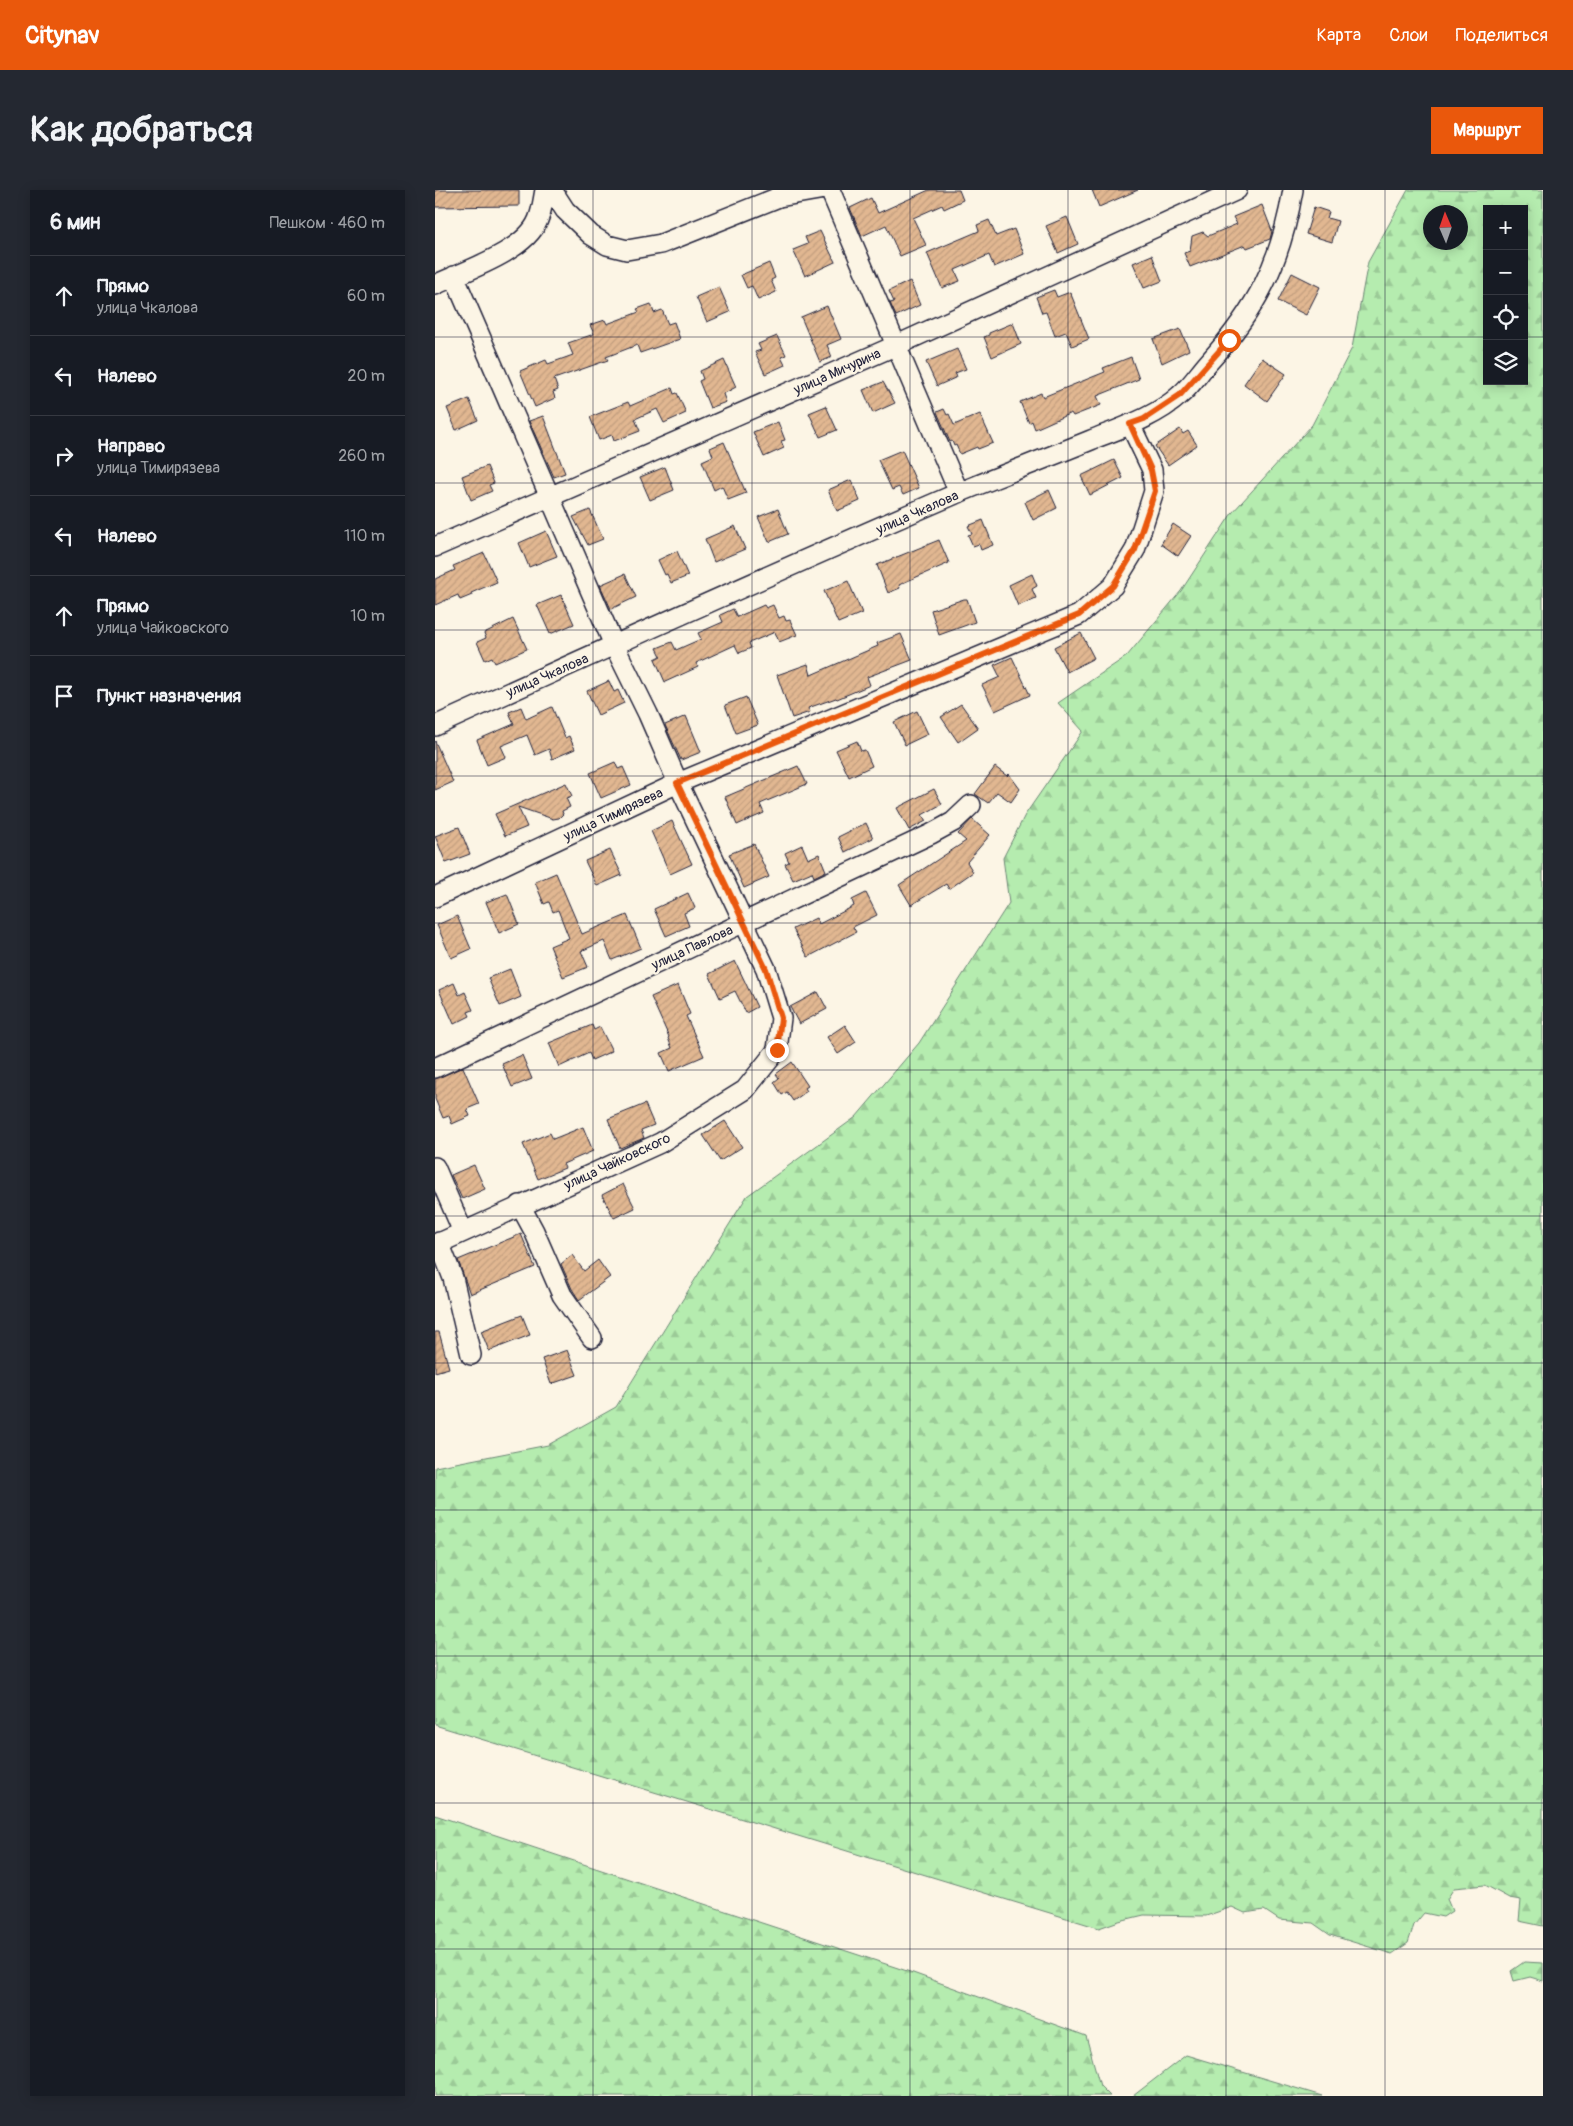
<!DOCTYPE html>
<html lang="ru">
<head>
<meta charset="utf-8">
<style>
  body { margin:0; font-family:Pangolin,sans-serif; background:#242831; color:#f1f3f6 }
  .controls { position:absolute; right:15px; top:15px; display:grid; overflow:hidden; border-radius:0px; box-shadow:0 2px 12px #0003 }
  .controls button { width:45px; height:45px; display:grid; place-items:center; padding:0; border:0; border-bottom:1px solid #363941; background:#171b24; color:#f1f3f6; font:25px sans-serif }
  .compass { position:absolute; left:988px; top:15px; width:45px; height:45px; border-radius:50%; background:#171b24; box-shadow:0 2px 12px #0003; rotate:358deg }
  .stop { position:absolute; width:15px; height:15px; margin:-11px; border:4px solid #ea580c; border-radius:50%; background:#fff }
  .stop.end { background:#ea580c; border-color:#fff; box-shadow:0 1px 5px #0008 }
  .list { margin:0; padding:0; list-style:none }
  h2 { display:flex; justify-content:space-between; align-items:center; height:65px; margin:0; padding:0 20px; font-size:21px }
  h2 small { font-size:16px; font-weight:400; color:#9ea1a6 }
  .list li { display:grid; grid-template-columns:32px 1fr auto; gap:15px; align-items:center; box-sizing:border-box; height:80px; padding:0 20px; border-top:1px solid #363941 }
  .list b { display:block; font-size:19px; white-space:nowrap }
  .list p { margin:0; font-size:16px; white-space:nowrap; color:#9ea1a6 }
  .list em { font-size:16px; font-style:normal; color:#9ea1a6 }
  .icon { flex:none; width:28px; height:28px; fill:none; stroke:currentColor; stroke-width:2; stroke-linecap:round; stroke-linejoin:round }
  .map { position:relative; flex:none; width:1108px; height:1906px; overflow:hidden; border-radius:0px }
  header { display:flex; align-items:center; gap:30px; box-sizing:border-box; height:70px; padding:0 25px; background:#ea580c; color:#fff }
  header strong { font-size:24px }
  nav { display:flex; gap:28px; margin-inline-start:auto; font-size:18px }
  .intro { display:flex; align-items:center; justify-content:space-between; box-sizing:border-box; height:120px; padding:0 30px }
  h1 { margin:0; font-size:35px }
  .button { padding:12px 22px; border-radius:0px; background:#ea580c; color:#fff; font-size:18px; font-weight:700 }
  main { display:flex; gap:30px; padding:0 30px }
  aside { flex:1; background:#171b24; border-radius:0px; box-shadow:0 2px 12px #0003 }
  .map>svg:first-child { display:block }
  .forest { fill:url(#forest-firs); stroke:#6c8775; fill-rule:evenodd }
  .building { fill:url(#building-hatch); stroke:#22223b }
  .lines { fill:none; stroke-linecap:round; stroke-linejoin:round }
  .minor-casing { stroke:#22223b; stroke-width:22 }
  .minor { stroke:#fcf5e5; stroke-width:19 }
  .route { stroke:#ea580c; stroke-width:6 }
  .grid { fill:none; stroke:#22223b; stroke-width:1; stroke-opacity:0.55 }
  .labels { text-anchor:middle; stroke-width:5; stroke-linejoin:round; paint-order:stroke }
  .street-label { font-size:14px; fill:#22223b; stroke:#fcf5e5 }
</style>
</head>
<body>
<header>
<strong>Citynav</strong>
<nav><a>Карта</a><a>Слои</a><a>Поделиться</a></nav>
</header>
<div class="intro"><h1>Как добраться</h1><a class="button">Маршрут</a></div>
<main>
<aside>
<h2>6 мин<small>Пешком · 460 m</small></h2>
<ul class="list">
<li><svg class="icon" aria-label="ahead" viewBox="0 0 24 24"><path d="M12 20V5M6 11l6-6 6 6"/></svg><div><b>Прямо</b><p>улица Чкалова</p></div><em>60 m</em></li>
<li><svg class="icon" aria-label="left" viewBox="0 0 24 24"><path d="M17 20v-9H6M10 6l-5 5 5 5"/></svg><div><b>Налево</b></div><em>20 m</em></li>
<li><svg class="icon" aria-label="right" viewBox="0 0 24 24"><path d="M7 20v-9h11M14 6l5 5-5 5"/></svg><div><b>Направо</b><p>улица Тимирязева</p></div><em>260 m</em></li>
<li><svg class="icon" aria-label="left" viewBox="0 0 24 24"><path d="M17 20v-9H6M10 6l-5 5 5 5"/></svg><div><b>Налево</b></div><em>110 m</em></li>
<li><svg class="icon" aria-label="ahead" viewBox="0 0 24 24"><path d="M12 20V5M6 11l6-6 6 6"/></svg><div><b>Прямо</b><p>улица Чайковского</p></div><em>10 m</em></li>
<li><svg class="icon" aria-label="arrive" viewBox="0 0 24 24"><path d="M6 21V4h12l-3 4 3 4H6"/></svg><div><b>Пункт назначения</b></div></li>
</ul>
</aside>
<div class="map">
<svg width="1108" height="1906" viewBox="0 0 1108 1906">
  <defs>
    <pattern id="forest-firs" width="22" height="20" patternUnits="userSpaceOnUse" patternTransform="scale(1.25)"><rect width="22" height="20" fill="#b5ecaf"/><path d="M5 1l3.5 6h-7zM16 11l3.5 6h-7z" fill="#9bca97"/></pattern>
    <pattern id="building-hatch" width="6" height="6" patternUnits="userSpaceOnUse" patternTransform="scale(1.25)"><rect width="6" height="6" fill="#e1b791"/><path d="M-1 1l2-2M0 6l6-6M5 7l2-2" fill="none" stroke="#c19d7e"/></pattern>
  </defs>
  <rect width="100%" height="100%" fill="#fcf5e5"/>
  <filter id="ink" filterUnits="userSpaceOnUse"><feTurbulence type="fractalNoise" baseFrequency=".02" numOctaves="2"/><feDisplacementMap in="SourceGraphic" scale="10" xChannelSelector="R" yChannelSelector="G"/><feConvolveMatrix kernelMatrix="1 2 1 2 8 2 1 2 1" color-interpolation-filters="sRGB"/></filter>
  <g filter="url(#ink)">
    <path class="forest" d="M973,0H1108V1736L1084,1731L1086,1710L1074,1708L1050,1695L1019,1698L1012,1709L1017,1721L1008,1727L989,1723L979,1735L973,1753L957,1764L895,1745L878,1733L844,1730L829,1720L810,1723L797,1717L771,1726L709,1725L684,1731L664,1738L3,1536L0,1532V1277L113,1255L181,1217L312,1006L421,927L484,853L574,713L568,668L590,625L648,541L623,513L692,466L746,401L797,323L877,235L917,158L933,72ZM1052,19H1089V191H1052ZM1026,22V52H996V22Z
      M0,1625L478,1783L651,1846L665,1896L675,1906H0Z
      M1089,1772L1108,1773V1791L1095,1787L1079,1791L1076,1781Z
      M751,1865L887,1906H698Z"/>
    <path class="building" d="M0,0H84V16L0,17Z
      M494,0H524L528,10L509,19L507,15L478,28L491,55L465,66L451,35L427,46L415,18L436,8L443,23Z
      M657,0H703L664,17Z
      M827,15L837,41L835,49L812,58L810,55L755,77L749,63L755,61L757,46L768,42L773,46L802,34L798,27Z
      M879,17L894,22L892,28L903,31L897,52L871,44Z
      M632,27L643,54L623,63L611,36Z
      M554,30L561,46L579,39L589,64L559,77L554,65L520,80L525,91L507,98L492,63L544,41L542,35Z
      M385,41L400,72L370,86L358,60L373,54L370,47Z
      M717,65L727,91L709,98L698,73Z
      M334,73L340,88L336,90L341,102L323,110L317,96L312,98L306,85Z
      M857,83L885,97L871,125L843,111Z
      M475,91L485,115L461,126L455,113L459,112L454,101Z
      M284,97L295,122L272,132L261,107Z
      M619,100L622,107L635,102L654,149L637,156L631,142L620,146L611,122L607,123L601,107Z
      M216,114L219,123L227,120L233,134L239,132L245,149L205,163L202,155L171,167L173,170L119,189L123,200L118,202L120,208L100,217L85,181L111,170L113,174L138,165L133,153L159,144L155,135L170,130L172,134L204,122L202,119Z
      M392,116L406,149L392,155L397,167L385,172L366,127Z
      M578,133L586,154L557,167L549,147L554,145V143Z
      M745,139L754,160L727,173L718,149Z
      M342,146L351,165L346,167L350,175L330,184L320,162L326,160L323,154Z
      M522,159L531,179L520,183L522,187L502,196L491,172Z
      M696,167L704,189L662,206L666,215L638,226L636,223L600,239L597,231L594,233L585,212L606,203L608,207L670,182L668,178Z
      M827,168L851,184L832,211L809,194Z
      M289,170L301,197L288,204L291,212L275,218L264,191L268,189L265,181Z
      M448,192L460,213L438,223L428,200Z
      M237,198L239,204L242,203L251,223L229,233L222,219L200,229L205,241L179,251L177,245L164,250L155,227L193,212L195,216Z
      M34,209L43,230L21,240L12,218Z
      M391,216L402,240L385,247L374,223Z
      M509,219L512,225L514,224L519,235L545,224L558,253L543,259L542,257L525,264L521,255L519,256L517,251L515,252L502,222Z
      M108,226L130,283L119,287L94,231Z
      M343,232L350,250L346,251L349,258L329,267L318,242Z
      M745,239L748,244L753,241L762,255L733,275L720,256Z
      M289,252L311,303L293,310L287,296L279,300L267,271L278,266L275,258Z
      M467,260L484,298L468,305L464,297L457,300L443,270Z
      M679,270L688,288L655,305L646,286Z
      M52,276L59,293L54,295L57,301L36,310L27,286Z
      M230,277L239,300L215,310L205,287Z
      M416,290L425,311L402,321L393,300Z
      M614,300L622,318L598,330L590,312Z
      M343,319L353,344L334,352L323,327Z
      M155,320L168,349L153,355L138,327Z
      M548,330L558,355L546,360L544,354L538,356L533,345L537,344L533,336Z
      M738,334L756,346L743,366L726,354Z
      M300,336L310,359L279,372L270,349Z
      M111,341L122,366L94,377L84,353Z
      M504,350L514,373L470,392L464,395L465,398L453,403L442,375Z
      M242,361L253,386L236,393L232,384L230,385L223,370Z
      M49,363L62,392L36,403L37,405L25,410L23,405L0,415V389L20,380L18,376Z
      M190,384L201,407L176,419L165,395Z
      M597,384L602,396L597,399L601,408L583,416L574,395Z
      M413,391L427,423L403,433L389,401Z
      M126,405L139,434L115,444L102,415Z
      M529,409H532L540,432L504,445L496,420Z
      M329,415L331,418L338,415L344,428L349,426L351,431L355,430L362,445L344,452L340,442L314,453L316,458L304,463L300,455L261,473L263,477L230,492L220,469L226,466L222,458L237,452L241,460L266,449L263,443L288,432L285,425L298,419L302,427Z
      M78,429L92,459L60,473L57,467L50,470L42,452L51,448L49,443Z
      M646,443L659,468L632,482L619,457Z
      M466,444L477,470L432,487L435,495L402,509L401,508L373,518L375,522L357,528L342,485L373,474L376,485L443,456L442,453Z
      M577,467L595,505L560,521L547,495L565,487L559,475Z
      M174,491L179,502L183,500L189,513L163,525L152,501Z
      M311,507L323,535L301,543L290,515Z
      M526,514L543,538L523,552L506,527Z
      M86,517L91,529L117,517L130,548L134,546L140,559L117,569L114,559L100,565L92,545L66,556L71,567L52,575L42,550L79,534L74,522Z
      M482,521L493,544L470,555L459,532Z
      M251,526L266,562L246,570L230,535Z
      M0,551L18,592L0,600Z
      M422,551L426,561L430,560L437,576L414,587L401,560Z
      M180,572L183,579L188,577L196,595L166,608L155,583Z
      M363,576L372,594L325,614L329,623L302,635L290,607Z
      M560,577L572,586L574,584L585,599L576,612L562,602L553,613L540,604Z
      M131,593L137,606L131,608L135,617L127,621L128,624L124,628L118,629L83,617L92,637L70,646L60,624Z
      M499,599L507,614L487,625L491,631L474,640L462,618Z
      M537,629L555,645L532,672L538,682L514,699L511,694L476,715L464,695L531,651L523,644Z
      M237,631L257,674L235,684L216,641Z
      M431,633L438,648L410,662L403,647Z
      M24,637L35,664L11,673L0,646Z
      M319,654L334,687L309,698L294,664Z
      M367,655L373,669L384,664L391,681L379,687L377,682L358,690L350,674L354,672L350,663Z
      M175,660L187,685L162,696L150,671Z
      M121,683L147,744L192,725L206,758L177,770L169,751L146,761L153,777L128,787L115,756L134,748L123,720L118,722L114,712L109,714L100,692Z
      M253,703L260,718L249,723L254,736L231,746L219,719Z
      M431,703L442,725L418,737L421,742L373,767L358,739L381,728L384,734L419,716L417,710Z
      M72,704L84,734L64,743L51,712Z
      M22,726L36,759L16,768L2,735Z
      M300,771L322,817L311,823L300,801L285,808L274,784Z
      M75,779L86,807L65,816L53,788Z
      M19,793L24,805L30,802L38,820L33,822L35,826L19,834L4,800Z
      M243,795L255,824L251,826L269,866L234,881L226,863L237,858L233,848L234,847L216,807Z
      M383,802L392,819L364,834L355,817Z
      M157,835L159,840L165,837L177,861L157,870L154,863L124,877L114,853Z
      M410,835L421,852L403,864L392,847Z
      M87,865L97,889L77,897L67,874Z
      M357,872L373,896L370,898L372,901L358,911L352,902L347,905L339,892L344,888L341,884Z
      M28,877L44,914L32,919L35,926L17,934L14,926L8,928L0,909V889Z
      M210,914L219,935L206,940L209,948L185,958L173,929Z
      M290,931L307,957L285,971L268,945Z
      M148,937L158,961L128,974L130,978L103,989L88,954L115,943L118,949Z
      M39,975L50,999L27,1009L16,985Z
      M188,994L200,1018L179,1028L167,1005Z
      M86,1044L100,1077L35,1104L23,1070Z
      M137,1065L149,1081L163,1070L175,1087L144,1110L137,1099L126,1074Z
      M87,1125L95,1145L54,1161L46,1141Z
      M0,1142H4L14,1178L0,1182Z
      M132,1160L142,1185L116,1194L107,1169Z"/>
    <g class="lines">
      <g class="minor-casing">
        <path id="minor" d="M117,0L130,20L156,45L172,55L192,60L226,54L344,7L384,0
          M395,0L524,303
          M0,95C29,81 90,62 103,30C107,21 108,10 110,0
          M0,357L462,155L802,0
          M0,536C174,457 348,378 523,303C567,285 612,268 656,250C686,238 721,227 745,205C756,196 764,183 773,173C822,119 846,72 858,0
          M0,707L243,593L644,425L678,396L700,360L719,301L717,280L695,234
          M0,878L496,644L518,632L536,615
          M0,977L28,1042
          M85,1015L99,1041L127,1105L157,1148
          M4,1052L18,1088L36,1165
          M0,1055L225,953L310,900L342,860L346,828L331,779L243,593L213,524L179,455L19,86"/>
      </g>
      <use href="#minor" class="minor"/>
    </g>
  </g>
  <g class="lines" filter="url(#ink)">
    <path class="route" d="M342,860L346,828L331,779L242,593L644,425L678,396L700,360L720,301L716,280L695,234L709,229L745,205L794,150"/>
  </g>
  <path class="grid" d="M158,0V1906M317,0V1906M475,0V1906M633,0V1906M791,0V1906M950,0V1906M0,147H1052M1089,147H1108M0,293H1108M0,440H1108M0,586H1108M0,733H1108M0,880H1108M0,1026H1108M0,1173H1108M0,1320H1108M0,1466H1108M0,1613H1108M0,1759H1108"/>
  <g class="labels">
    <g class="street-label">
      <text transform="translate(402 181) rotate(-24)" y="5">улица Мичурина</text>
      <text transform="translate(482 322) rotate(-24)" y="5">улица Чкалова</text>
      <text transform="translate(112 485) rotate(-24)" y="5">улица Чкалова</text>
      <text transform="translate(178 624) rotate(-25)" y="5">улица Тимирязева</text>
      <text transform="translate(257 757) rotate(-25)" y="5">улица Павлова</text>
      <text transform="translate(182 971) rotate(-25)" y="5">улица Чайковского</text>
    </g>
  </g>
</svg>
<div class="controls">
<button>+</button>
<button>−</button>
<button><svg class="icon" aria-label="locate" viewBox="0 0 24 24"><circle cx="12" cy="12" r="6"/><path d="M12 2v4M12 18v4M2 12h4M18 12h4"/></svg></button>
<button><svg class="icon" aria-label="layers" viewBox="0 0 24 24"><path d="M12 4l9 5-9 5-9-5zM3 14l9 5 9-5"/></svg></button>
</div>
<svg class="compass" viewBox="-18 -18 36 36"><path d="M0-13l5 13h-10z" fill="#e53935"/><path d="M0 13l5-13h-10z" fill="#9ea1a6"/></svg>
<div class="stop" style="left:794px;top:150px"></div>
<div class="stop end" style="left:342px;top:860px"></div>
</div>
</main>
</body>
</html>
